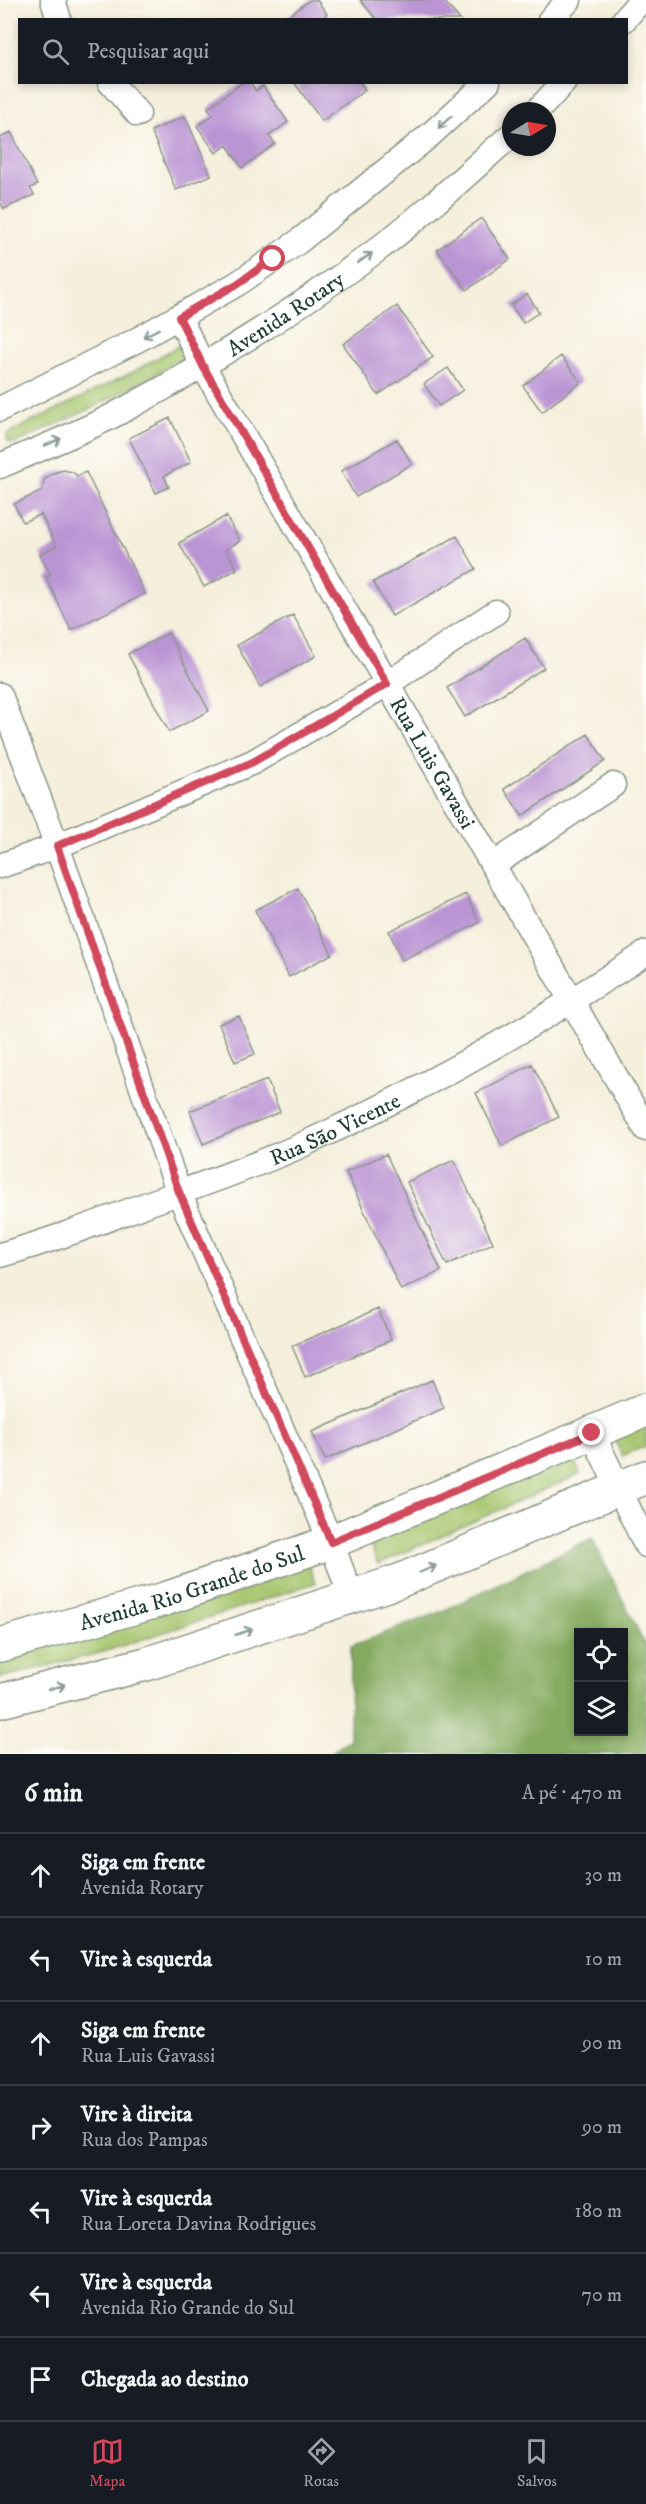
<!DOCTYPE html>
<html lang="pt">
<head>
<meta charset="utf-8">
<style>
  body { margin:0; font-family:"IM FELL DW Pica",serif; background:#242831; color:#f1f3f6 }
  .controls { position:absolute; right:18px; bottom:18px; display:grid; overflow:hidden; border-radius:0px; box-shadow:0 3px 9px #0003 }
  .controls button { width:54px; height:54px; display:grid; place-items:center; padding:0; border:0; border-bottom:2px solid #363941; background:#171b24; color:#f1f3f6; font:30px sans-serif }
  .compass { position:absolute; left:502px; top:102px; width:54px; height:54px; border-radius:50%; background:#171b24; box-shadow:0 3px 9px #0003; rotate:79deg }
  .stop { position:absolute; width:18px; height:18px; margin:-14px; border:4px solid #d1495b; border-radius:50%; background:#fff }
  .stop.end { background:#d1495b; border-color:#fff; box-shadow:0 2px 6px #0008 }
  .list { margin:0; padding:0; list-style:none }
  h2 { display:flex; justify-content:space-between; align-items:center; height:78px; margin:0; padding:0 24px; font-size:26px }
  h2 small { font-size:20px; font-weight:400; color:#9ea1a6 }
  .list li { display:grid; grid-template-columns:39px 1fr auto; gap:18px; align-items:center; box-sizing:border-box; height:84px; padding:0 24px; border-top:2px solid #363941 }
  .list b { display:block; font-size:22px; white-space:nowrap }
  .list p { margin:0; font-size:20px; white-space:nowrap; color:#9ea1a6 }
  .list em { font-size:20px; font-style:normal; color:#9ea1a6 }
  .icon { flex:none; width:33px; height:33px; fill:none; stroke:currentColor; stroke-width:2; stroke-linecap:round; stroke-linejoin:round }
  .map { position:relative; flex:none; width:646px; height:1754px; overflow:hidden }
  .search { position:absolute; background:#171b24; box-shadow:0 3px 9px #0003; left:18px; right:18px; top:18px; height:66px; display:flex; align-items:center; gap:15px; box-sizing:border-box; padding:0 21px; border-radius:0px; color:#9ea1a6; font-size:22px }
  .sheet { height:666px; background:#171b24 }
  nav { display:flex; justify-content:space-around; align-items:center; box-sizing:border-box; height:84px; border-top:2px solid #363941; background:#171b24; font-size:16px; color:#9ea1a6 }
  nav a { display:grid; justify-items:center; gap:3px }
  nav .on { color:#d1495b }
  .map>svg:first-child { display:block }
  .green { fill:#a7c66e; stroke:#638251; stroke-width:1.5 }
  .forest { fill:#85ab61; stroke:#52744a; stroke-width:1.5; fill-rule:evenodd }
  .building { fill:#bb94d4 }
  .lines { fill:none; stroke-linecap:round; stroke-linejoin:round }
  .street-casing { stroke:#8a9688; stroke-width:27 }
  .secondary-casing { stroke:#8a9688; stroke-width:36 }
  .street { stroke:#fff; stroke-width:24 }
  .secondary { stroke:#fff; stroke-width:33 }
  .oneway { stroke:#8f9e9a }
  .route { stroke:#d1495b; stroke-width:8 }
  .labels { text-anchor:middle; stroke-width:4.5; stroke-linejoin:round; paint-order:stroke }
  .street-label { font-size:22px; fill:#1f3d34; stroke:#fdfcf7 }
</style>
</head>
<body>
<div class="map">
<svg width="646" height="1754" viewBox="0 0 646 1754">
  <rect width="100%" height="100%" fill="#fdfcf7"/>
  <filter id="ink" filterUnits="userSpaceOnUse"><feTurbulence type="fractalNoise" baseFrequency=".0167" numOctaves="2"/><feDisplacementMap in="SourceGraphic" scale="12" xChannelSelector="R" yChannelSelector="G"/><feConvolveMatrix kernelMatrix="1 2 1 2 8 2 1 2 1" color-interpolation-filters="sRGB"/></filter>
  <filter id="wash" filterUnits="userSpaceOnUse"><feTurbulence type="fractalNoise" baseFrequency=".008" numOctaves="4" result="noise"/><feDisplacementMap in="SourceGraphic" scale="24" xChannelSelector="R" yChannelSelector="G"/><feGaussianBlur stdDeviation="1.35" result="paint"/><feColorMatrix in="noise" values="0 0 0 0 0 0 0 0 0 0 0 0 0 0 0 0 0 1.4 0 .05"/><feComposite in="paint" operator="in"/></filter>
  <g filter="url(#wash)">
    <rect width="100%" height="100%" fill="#f5efdc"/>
    <path class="green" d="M178,346L183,347L186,352L182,360L90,409L16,443H10L7,440V435L13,431L133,372Z
      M646,1424V1446L622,1456L614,1438Z
      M572,1454L580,1474L378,1564L369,1543Z
      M309,1565L315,1583L103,1652L0,1678V1660Z"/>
    <path class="forest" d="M592,1538L646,1647V1754H330L350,1739L351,1646L443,1611ZM578,1632H624V1732H578Z"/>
    <g id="blocks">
      <path class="building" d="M310,0H317L327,14L320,20H283Z
        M360,0H443L460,20H377Z
        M243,82H250L256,91L263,86L288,122L269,136L275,144L242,168L227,145L216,153L197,126L213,115L208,108Z
        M294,82H360L365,90L322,121Z
        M185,116L211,175L176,190L151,131Z
        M11,132L37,185L30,188L34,195L4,209L0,202V138Z
        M481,218L510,259L467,290L437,250Z
        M527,294L539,312L523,323L511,305Z
        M397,306L433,357L378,395L343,344Z
        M561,356L581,382L542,412L523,386Z
        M448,368L463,390L439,406L424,384Z
        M170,418L191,462L164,476L169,487L156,493L129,438Z
        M397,439L412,464L356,497L341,471Z
        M63,470L73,472L77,476L86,472L145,594L71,630L46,577L51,575L40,554L56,546L41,514L23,522L14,504L42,491L44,480L53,473Z
        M226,516L240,541L226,549L237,569L204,587L179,543Z
        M457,536L476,569L392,616L373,582Z
        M293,615L316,656L260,687L237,645Z
        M168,633L209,711L169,732L128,654Z
        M525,638L544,668L465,717L447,688Z
        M588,734L605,761L522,816L504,789Z
        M298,888L332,954L289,977L255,910Z
        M466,894L479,923L402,960L389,931Z
        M239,1016L255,1054L235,1062L219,1024Z
        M532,1064L559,1117L502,1146L476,1093Z
        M267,1080L280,1112L203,1144L190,1111Z
        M386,1154L441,1271L401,1290L346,1172Z
        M454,1160L493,1243L447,1265L407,1182Z
        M378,1309L391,1340L305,1377L292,1346Z
        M432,1380L444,1408L325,1460L312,1432Z"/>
    </g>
  </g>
  <g filter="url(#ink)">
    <use href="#blocks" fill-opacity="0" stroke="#8a9688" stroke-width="1.5"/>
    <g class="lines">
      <g class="street-casing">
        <g id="street">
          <path d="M53,0L59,20"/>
          <path d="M550,20L569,0"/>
          <path d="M624,20L641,0"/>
          <path d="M110,82L138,114"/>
          <path d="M537,111L564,82"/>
          <path id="s1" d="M179,317L203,366L646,1129"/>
          <path d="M0,409L137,340L237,284L298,242L430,135L488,82"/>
          <path id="s2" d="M0,466C38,449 78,434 116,414C205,367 292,313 373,253C421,217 466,175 511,135"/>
          <path d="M0,695L57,846L179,1193L331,1542L351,1596"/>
          <path d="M493,865L613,785"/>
          <path d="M0,866L57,846L253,762L387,684L496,612"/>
          <path id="s3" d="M0,1255C51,1241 100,1222 150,1203C200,1185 253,1167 302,1145C420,1091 538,1024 646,953"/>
          <path d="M592,1433L646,1545"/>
        </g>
      </g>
      <g class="secondary-casing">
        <g id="secondary">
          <path id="s4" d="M0,1645L165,1599L331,1542L646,1410"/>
          <path d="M0,1701L146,1664L399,1581L646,1477"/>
        </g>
      </g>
      <use href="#street" class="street"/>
      <use href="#secondary" class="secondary"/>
    </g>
    <defs><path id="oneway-shaft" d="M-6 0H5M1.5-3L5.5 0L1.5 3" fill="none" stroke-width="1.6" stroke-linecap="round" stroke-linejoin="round" transform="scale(1.5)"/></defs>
    <g class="oneway">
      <use href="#oneway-shaft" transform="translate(445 122) rotate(138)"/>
      <use href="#oneway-shaft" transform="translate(365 258) rotate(-36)"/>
      <use href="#oneway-shaft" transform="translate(151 333) rotate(152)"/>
      <use href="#oneway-shaft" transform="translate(53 442) rotate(-24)"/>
      <use href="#oneway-shaft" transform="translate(428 1569) rotate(-23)"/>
      <use href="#oneway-shaft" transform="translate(244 1632) rotate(-18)"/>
      <use href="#oneway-shaft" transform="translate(57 1687) rotate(-15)"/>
    </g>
  </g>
  <g class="lines" filter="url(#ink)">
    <path class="route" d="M273,259L237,284L179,317L203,366L387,684L253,762L57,846L179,1192L331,1542L592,1433"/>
  </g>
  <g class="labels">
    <g class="street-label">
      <text dy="8" stroke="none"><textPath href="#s2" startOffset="324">Avenida Rotary</textPath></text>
      <text dy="8" stroke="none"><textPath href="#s1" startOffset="513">Rua Luis Gavassi</textPath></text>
      <text dy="8" stroke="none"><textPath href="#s3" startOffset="358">Rua São Vicente</textPath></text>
      <text dy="8" stroke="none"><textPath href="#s4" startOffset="200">Avenida Rio Grande do Sul</textPath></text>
    </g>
  </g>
</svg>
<div class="controls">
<button><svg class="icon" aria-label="locate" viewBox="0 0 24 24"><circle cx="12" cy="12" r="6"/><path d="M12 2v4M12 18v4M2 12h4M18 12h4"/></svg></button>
<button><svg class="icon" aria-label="layers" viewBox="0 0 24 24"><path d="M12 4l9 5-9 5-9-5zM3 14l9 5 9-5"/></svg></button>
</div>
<svg class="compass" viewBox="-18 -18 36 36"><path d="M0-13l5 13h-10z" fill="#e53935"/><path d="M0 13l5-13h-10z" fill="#9ea1a6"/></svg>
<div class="stop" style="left:273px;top:259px"></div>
<div class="stop end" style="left:592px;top:1433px"></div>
<div class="search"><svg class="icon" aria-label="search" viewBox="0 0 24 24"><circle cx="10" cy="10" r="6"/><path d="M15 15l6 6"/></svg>Pesquisar aqui</div>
</div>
<section class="sheet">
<h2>6 min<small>A pé · 470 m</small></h2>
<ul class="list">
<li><svg class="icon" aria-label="ahead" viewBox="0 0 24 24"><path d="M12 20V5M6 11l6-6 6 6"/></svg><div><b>Siga em frente</b><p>Avenida Rotary</p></div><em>30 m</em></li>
<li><svg class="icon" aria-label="left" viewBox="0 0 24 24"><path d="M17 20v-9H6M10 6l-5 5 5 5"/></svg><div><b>Vire à esquerda</b></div><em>10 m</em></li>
<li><svg class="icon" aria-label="ahead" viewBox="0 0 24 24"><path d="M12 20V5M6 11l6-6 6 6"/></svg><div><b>Siga em frente</b><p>Rua Luis Gavassi</p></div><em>90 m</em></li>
<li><svg class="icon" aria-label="right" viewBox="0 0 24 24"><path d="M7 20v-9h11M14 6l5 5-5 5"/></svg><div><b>Vire à direita</b><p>Rua dos Pampas</p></div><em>90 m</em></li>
<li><svg class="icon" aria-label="left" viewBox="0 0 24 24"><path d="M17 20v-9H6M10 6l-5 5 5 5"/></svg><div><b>Vire à esquerda</b><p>Rua Loreta Davina Rodrigues</p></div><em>180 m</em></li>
<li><svg class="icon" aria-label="left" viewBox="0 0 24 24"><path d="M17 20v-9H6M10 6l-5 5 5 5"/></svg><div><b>Vire à esquerda</b><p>Avenida Rio Grande do Sul</p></div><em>70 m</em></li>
<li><svg class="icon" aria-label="arrive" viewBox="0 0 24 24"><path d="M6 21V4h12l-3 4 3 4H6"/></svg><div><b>Chegada ao destino</b></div></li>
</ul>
</section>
<nav>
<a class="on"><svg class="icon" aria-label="map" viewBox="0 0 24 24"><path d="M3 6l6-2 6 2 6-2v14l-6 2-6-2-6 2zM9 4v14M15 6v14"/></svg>Mapa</a>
<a><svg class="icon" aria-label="directions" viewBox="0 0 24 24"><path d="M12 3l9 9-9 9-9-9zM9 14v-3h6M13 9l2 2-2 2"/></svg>Rotas</a>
<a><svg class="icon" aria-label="saved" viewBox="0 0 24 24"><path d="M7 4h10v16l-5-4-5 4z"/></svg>Salvos</a>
</nav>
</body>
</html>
